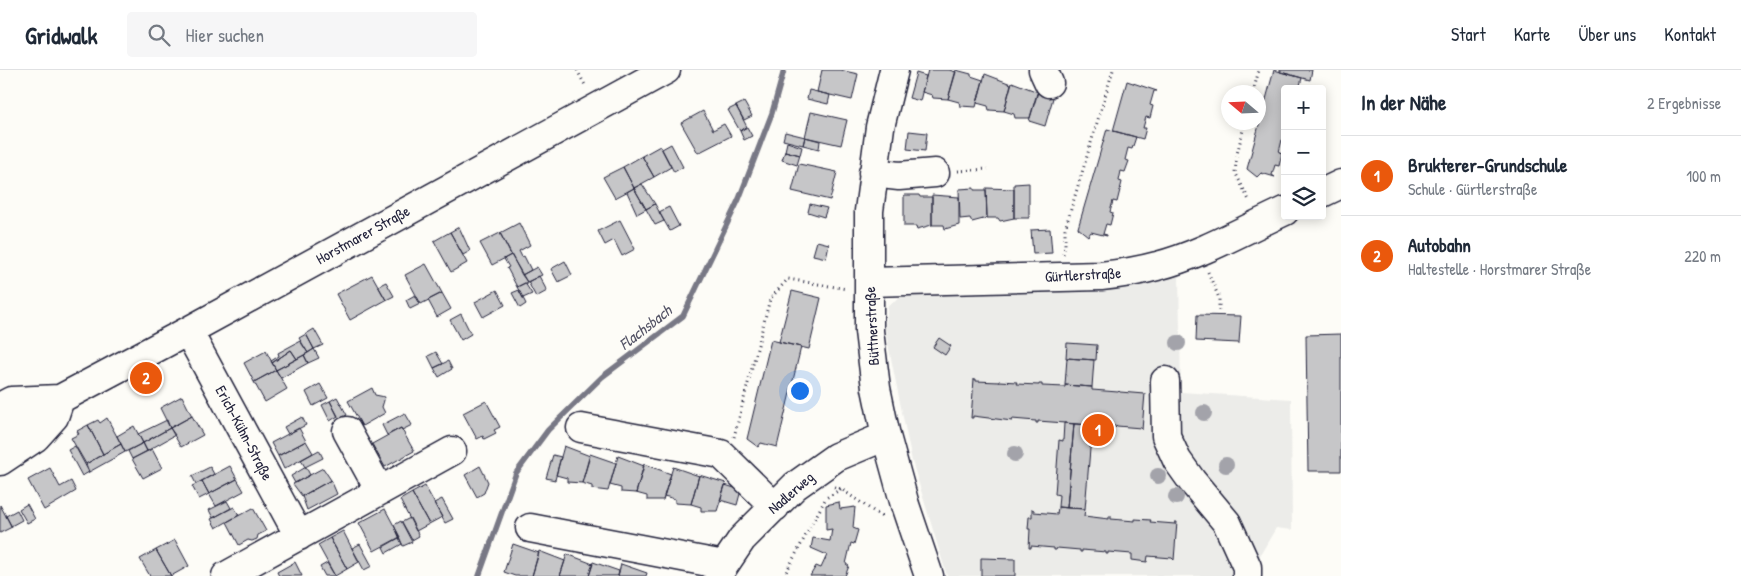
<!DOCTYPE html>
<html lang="de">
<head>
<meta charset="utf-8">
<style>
  body { margin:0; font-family:"Patrick Hand",sans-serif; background:#f6f6f7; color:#1f2937 }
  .controls { position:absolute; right:15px; top:15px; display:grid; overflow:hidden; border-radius:5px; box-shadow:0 2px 12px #0003 }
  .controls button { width:45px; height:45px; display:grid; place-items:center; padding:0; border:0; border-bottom:1px solid #e0e1e3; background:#fff; color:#1f2937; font:25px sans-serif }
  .compass { position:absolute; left:1221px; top:15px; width:45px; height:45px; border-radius:50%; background:#fff; box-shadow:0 2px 12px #0003; rotate:289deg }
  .you { position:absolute; left:799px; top:320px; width:18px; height:18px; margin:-12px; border:4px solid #fff; border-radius:50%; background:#1a73e8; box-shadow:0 0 0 8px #1a73e833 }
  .badge { display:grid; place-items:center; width:32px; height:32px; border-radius:50%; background:#ea580c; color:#fff; font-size:16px; font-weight:700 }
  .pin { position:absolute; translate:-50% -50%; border:2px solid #fff; box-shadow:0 1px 5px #0006 }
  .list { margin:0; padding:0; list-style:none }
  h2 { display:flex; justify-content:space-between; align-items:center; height:65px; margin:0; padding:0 20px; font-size:21px }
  h2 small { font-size:16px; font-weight:400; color:#747a83 }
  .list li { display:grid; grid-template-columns:32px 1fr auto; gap:15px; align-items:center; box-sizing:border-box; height:80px; padding:0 20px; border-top:1px solid #e0e1e3 }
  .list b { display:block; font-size:19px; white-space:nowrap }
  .list p { margin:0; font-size:16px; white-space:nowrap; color:#747a83 }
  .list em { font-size:16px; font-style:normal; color:#747a83 }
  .icon { flex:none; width:28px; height:28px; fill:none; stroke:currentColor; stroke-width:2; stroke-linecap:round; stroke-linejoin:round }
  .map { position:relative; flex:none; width:1341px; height:506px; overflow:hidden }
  header { display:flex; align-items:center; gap:30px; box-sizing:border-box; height:70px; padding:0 25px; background:#fff; border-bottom:1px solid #e0e1e3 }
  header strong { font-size:24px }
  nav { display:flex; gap:28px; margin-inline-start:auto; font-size:18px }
  .search { width:350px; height:45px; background:#f6f6f7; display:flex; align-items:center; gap:12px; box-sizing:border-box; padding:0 18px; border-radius:5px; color:#747a83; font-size:19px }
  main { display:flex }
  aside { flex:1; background:#fff }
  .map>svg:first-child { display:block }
  .built { fill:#ecece9 }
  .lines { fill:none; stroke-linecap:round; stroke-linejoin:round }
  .stream { stroke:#787885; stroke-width:5.5 }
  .building { fill:#c6c6c8; stroke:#22223b }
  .minor-casing { stroke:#22223b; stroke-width:31 }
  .path { stroke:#22223b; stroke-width:3; stroke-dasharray:1 4; stroke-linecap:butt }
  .minor { stroke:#fdfcf7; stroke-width:28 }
  .tree { fill:#a3a3aa }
  .labels { text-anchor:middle; stroke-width:4; stroke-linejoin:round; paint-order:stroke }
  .street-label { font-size:15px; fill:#22223b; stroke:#fdfcf7 }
  .water-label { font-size:16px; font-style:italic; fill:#545466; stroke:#fdfcf7 }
</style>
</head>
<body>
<header>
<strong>Gridwalk</strong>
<div class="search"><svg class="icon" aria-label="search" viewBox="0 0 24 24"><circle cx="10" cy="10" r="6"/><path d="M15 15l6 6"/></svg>Hier suchen</div>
<nav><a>Start</a><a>Karte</a><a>Über uns</a><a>Kontakt</a></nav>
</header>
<main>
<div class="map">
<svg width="1341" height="506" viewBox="0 0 1341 506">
  <rect width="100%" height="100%" fill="#fdfcf7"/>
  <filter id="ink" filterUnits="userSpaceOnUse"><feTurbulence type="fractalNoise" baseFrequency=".02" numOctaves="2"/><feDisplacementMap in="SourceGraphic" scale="10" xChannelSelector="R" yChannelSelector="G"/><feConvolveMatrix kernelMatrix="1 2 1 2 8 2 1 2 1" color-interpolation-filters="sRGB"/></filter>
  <g filter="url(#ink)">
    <path class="built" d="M1179,204L1181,322L1291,329L1292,460L1276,458L1252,499L1239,506H947L912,391L885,259L888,235L911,221Z"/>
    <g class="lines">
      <path class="stream" d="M479,506L516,403L548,360L602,307L683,246L739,129L772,43L784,0"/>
    </g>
    <path class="building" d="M822,0H840L858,4L852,30L817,22Z
      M928,0H949L956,2L948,29L933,28L932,25L922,22Z
      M956,0L971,4V6L983,10L976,37L960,36L959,32L948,29Z
      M1274,0L1302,8L1299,19H1285V71L1282,70L1279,82L1282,83L1279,96L1275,95L1272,105L1275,107L1261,103L1257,107L1247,99Z
      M1280,0H1312L1310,10L1280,2Z
      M916,3L926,6L920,31L909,28Z
      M985,4L1011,14L1004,41L989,40L988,36L977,33Z
      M1127,11L1157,21H1154L1150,35L1153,36L1150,48L1146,47L1143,58H1146L1143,69L1113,61Z
      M1012,12L1038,22L1030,48H1015L1014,44L1004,41Z
      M809,20L830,25L828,34L807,29Z
      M1037,23L1053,28L1045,56L1029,51Z
      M744,32L752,46L744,50L736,36Z
      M736,36L747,57L740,61L728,40Z
      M703,41L713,60L724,54L731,66L698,83L681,53Z
      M811,42L847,50L841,75L805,67Z
      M747,57L752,66L744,70L740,61Z
      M1107,59L1136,67L1132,79L1128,78L1125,90L1129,91L1125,102L1121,101L1119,111L1122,112L1117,132L1113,131L1110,142L1113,143L1110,155L1106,154L1103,164L1107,165V166L1091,162L1088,166L1078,158Z
      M909,61L927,63L925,81L907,79Z
      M785,62L805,67L803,75L783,70Z
      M805,67L820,71L819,79L803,75Z
      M787,72L802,77L800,85L785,81Z
      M671,74L683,97L674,102L662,79Z
      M660,76L671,97L654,107L642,86Z
      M785,81L800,85L797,95L782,90Z
      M642,86L654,107L634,118L623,97Z
      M799,94L837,102L830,130L792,121Z
      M623,97L634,118L615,128L603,107Z
      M1029,113V148H1014V114Z
      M642,114L655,134L646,139L634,118Z
      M634,118L646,139L637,144L627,122Z
      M974,118V120H986L987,148L972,152L970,148L960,149L959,119Z
      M986,118L1014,119V148L1000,151L998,148H987Z
      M904,125H919L920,127H932V155L917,159L916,156H904Z
      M932,125L959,127V155L945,159L944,155H932Z
      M655,134L664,151L655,155L646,139Z
      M810,134L827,138L824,147L808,142Z
      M669,137L679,156L670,161L659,142Z
      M620,150L635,179L622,186L614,170L605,175L598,161Z
      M519,153L530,175L519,181L522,187L524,186L531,200L522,205L500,163Z
      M459,157L470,181L463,185L450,162Z
      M1050,159L1052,183L1033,184L1031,160Z
      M450,162L467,193L451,202L434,171Z
      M500,163L511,185L492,195L480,173Z
      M817,171L829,174L826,188L813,185Z
      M511,185L527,212L517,217L507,198L509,197L504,189Z
      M565,191L572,205L558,212L551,199Z
      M426,194L442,223L421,234L405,205Z
      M537,197L542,205L527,212L522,205Z
      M372,205L386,230L350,250L336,224Z
      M539,206L547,221L536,227L528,212Z
      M386,212L394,226L386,230L378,216Z
      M525,213L532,224L523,228L517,217Z
      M497,220L505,235L483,247L475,232Z
      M519,220L526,234L520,238L512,223Z
      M792,221L821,228L809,279L779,272Z
      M442,223L451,239L437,247L428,230Z
      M415,225L420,234L410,239L406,230Z
      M461,244L471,264L461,270L450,250Z
      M1197,245L1241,246L1239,273L1196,271Z
      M314,259L323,275L314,279L306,264Z
      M306,264L314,279L308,283L299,268Z
      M1341,264V401H1308L1306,265Z
      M939,268L951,276L945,285L933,277Z
      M771,270L801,277L777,377L761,373L758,377L747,369Z
      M300,271L308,283L297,289L291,280L272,293L271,291L279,286L278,283Z
      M1067,273L1097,275L1096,290L1066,288Z
      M314,279L319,288L308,293L304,285Z
      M291,280L297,289L276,300L272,293Z
      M266,281L276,300L254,312L244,293Z
      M436,282L443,294L434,298L428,286Z
      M304,285L308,293L281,308L276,300Z
      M1067,288L1094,290L1092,317L1065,315Z
      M448,291L452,299L439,307L434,298Z
      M276,300L287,319L265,332L254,312Z
      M974,309H976V311L999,312V311L1017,312L1016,314L1039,315V314H1042V316L1065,317V315L1092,317V320L1118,322L1119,321L1120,322L1144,324L1145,323L1142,360L1141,358L1117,356L1115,358V356L1092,354V355L1038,351V353H1036V351L1012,349V351L973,346V348H971Z
      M320,314L328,328L313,336L306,322Z
      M372,318L375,325L385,327L382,337L385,343L362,356L348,331Z
      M182,326L192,346L170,358L160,338Z
      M337,327L347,345L339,349L330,331Z
      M330,331L338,346L330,351L322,335Z
      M486,331L500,357L494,360L496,363L484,369L483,366L477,369L463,343Z
      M405,343L412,355L402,360L401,358L387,365L382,355Z
      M192,346L203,365L181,377L170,358Z
      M302,347L306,355L288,364L284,357Z
      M107,348L121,374L103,384L88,355L98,350L100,353Z
      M167,350L170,358L143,373L138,364Z
      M1064,353L1074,354L1067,438L1058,437L1059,425L1055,424L1059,370L1063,371Z
      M1074,354L1092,355L1085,439L1067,438Z
      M88,355L103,384L86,394L71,368L79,364L77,361Z
      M134,356L143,373L125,382L117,366Z
      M170,358L175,365L147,381L143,373Z
      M299,358L306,371L278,386L271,373Z
      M401,358L414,381L385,397L372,374Z
      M306,371L313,383L284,399L278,386Z
      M143,373L147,381L132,389L128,381Z
      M121,374L125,382L89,402L86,394Z
      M75,376L89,402L82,406L68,380Z
      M564,376L590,386L582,413L567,412V408L556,405Z
      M152,379L162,398L143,408L132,389Z
      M319,380L323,388L305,397L301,390Z
      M590,384L616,393L608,421L592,419V416L582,413Z
      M553,385L561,387L555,410L546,408Z
      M618,386L644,396L636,423L621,422V418L610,415Z
      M644,394L671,404L663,430H647V426L636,423Z
      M230,396L237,409L209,424L202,411Z
      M480,396L488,412L484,423L477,427L465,405Z
      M210,397L214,404L196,414L192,406Z
      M306,397L310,405L295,413L291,406Z
      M673,397L699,406L691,434L675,433V429L664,426Z
      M50,398L60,417L71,411L76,421L44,440L28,410Z
      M323,398L331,410L302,426L293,414Z
      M699,405L726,413L717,441H701V437L691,434Z
      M237,409L244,421L216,436L209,424Z
      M331,410L337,424L307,440L302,426Z
      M202,411L209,424L199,429L192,416Z
      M725,415L741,420L737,435L720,430Z
      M425,416L442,447L429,454L412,423Z
      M412,423L429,454L416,461L400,430Z
      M442,429L453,449L445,453L434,433Z
      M227,431L231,438L213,448L209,440Z
      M839,432L840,439L855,437L853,458L858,460L854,474L851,473L846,494L849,496L845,506H810L816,496L821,498L827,485L811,478L813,468L830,471L832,459L826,460V435Z
      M27,434L35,449L27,453L19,439Z
      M0,435L12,457L0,463Z
      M234,437L239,445L216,458L211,449Z
      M1058,437L1085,439L1084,446L1109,449V446H1111V449L1135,451V449L1151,450L1150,452L1175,454V452H1177L1174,490L1172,488L1148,486L1147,492L1132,490V484L1108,482V484H1106V482L1082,480V482H1080V480L1057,478L1056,480H1054V478L1031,476V478H1029L1030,459H1028L1029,447H1032V439L1034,440V442L1057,444Z
      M253,438L266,461L258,465L257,469L252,471L248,470L239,475L227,452Z
      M385,439L400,467L374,481L359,453Z
      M17,440L22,450L11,456L6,446Z
      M410,448L419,466L412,470L402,452Z
      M401,451L412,472L403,476L394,455Z
      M343,461L359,492L347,499L330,468Z
      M330,468L347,499L335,506L318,475Z
      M399,468L402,474L386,483L383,477Z
      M175,470L189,496L171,506L156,480Z
      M360,474L372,496L364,500L352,478Z
      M513,474L539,483L532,506H515L504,502Z
      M156,480L171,506H150L140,489Z
      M539,481L565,491L560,506H532Z
      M567,484L593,494L589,506H560Z
      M981,488L1015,489V506H981Z
      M295,492L302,506H279L277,502Z
      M593,492L619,501L618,506H589Z
      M327,493L335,506H325L320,497Z
      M621,494L647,503L646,506H618Z"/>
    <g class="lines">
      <g class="minor-casing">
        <path id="minor" d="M894,0L880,57L869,141V261L876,318L886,366L905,435L929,506
          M1043,0L1049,13
          M873,103L899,106L935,103
          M1322,123L1341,114
          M869,212L1101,206C1120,204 1139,201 1157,196C1198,186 1246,159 1285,141
          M188,261L299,466
          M1165,311L1166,366L1177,390L1192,411L1227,453L1247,497V506
          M0,337L11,331L60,329L54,347L36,367L0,391
          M581,358L721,384L775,437
          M347,361L380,421
          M0,364L60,329L188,261L666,0
          M530,458L724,495
          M226,506L452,381
          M717,506L742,469L795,416L836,387L886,366"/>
      </g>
      <path class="path" d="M577,0L586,17
        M1253,22L1259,0
        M1245,52L1237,84L1235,102L1250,132
        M958,101L988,99
        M1063,184L1065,177V159L1113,0
        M1208,202L1219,228V241
        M734,367L770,229L788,209L847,219
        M834,417L841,419L882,447
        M784,506L826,428L841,419"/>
      <use href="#minor" class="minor"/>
    </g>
    <g class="tree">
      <circle cx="1178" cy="273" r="8"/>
      <circle cx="1204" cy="343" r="8"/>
      <circle cx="1015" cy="384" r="8"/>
      <circle cx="1226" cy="395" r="8"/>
      <circle cx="1158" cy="406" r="8"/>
      <circle cx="1176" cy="427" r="8"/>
    </g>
  </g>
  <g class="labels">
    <g class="street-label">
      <text transform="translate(363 165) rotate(-29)" y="5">Horstmarer Straße</text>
      <text transform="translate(1083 205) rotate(-3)" y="5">Gürtlerstraße</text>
      <text transform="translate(872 256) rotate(-93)" y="5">Büttnerstraße</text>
      <text transform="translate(244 363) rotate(62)" y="5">Erich-Kühn-Straße</text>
      <text transform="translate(791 423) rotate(-41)" y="5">Nadlerweg</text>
    </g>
    <g class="water-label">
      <text transform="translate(645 257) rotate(-38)" y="6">Flachsbach</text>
    </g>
  </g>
</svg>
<div class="controls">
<button>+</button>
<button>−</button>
<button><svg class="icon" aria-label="layers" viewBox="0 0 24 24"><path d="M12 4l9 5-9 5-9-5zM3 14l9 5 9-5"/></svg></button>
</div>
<svg class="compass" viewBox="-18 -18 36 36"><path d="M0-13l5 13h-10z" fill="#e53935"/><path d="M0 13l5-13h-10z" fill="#747a83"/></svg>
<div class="you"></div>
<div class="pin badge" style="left:1098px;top:360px">1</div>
<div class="pin badge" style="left:146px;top:308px">2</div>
</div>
<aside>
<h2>In der Nähe<small>2 Ergebnisse</small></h2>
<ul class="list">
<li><span class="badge">1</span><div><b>Brukterer-Grundschule</b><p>Schule · Gürtlerstraße</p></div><em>100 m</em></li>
<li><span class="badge">2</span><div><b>Autobahn</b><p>Haltestelle · Horstmarer Straße</p></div><em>220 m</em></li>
</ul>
</aside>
</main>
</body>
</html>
